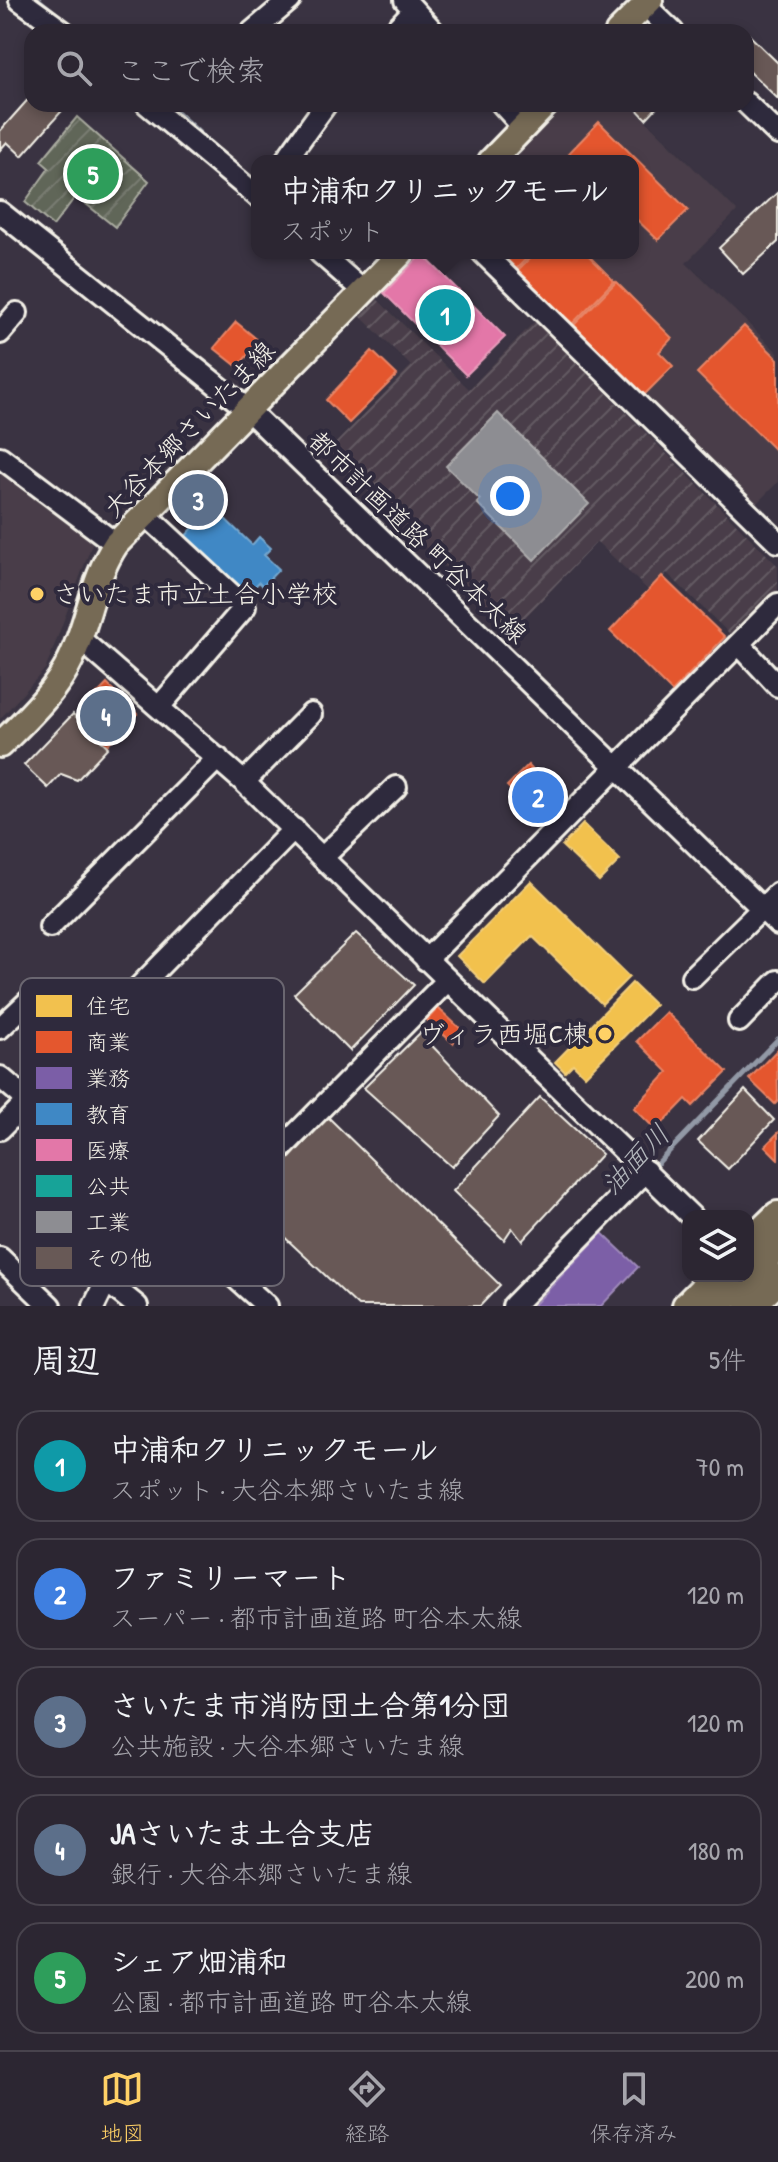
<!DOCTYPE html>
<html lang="ja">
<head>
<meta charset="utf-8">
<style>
  body { margin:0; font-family:"Patrick Hand","Klee One",sans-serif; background:#342e3a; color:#f1f3f6 }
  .controls { position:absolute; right:24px; bottom:24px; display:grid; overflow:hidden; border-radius:16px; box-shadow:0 4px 12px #0003 }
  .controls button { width:72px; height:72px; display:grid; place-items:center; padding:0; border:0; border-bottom:2px solid #48434d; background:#2c2632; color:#f1f3f6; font:40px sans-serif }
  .you { position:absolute; left:510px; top:496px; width:28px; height:28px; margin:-20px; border:6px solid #fff; border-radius:50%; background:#1a73e8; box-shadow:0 0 0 12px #1a73e833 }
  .badge { display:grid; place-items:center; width:52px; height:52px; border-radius:50%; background:#ffd166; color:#fff; font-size:26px; font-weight:700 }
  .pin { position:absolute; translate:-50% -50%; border:4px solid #fff; box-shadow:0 2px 8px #0006 }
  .popup { position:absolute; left:251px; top:155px; width:388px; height:104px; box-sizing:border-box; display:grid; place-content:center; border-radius:16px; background:#2c2632; filter:drop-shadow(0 2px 6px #0005); font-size:26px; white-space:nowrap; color:#a6a5ac }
  .popup b { font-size:30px; color:#f1f3f6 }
  .popup::after { content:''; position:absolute; left:50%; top:100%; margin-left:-16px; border:16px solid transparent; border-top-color:#2c2632 }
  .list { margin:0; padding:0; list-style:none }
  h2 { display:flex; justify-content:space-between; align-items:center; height:104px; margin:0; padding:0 32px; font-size:34px }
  h2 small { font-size:26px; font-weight:400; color:#a6a5ac }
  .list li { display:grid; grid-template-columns:52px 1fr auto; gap:24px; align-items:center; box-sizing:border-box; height:112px; margin:0 16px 16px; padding:0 16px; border:2px solid #48434d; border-radius:24px }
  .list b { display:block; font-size:30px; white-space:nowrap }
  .list p { margin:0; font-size:26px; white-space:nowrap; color:#a6a5ac }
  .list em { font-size:26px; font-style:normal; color:#a6a5ac }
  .icon { flex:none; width:44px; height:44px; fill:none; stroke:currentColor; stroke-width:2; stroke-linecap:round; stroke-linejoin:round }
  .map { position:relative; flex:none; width:778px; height:1306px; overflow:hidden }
  .search { position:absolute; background:#2c2632; box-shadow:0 4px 12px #0003; left:24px; right:24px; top:24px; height:88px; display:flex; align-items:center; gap:20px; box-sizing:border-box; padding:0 28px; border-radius:24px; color:#a6a5ac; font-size:30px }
  .sheet { height:744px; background:#2c2632 }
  nav { display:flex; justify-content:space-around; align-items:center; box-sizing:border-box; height:112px; border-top:2px solid #48434d; background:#2c2632; font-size:22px; color:#a6a5ac }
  nav a { display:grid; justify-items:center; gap:4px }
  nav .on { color:#ffd166 }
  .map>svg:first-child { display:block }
  .built { fill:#483e48 }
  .industrial { fill:url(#industrial-furrows) }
  .garden { fill:url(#garden-furrows); stroke:#aaaca0; stroke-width:2 }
  .homes { fill:#f2c14e; stroke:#f3cf7c; stroke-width:2 }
  .shops { fill:#e4572e; stroke:#e98566; stroke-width:2 }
  .offices { fill:#7b5ea7; stroke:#9f8aba; stroke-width:2 }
  .schools { fill:#3f88c5; stroke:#75a8d0; stroke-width:2 }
  .health { fill:#e377a8; stroke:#e89cbb; stroke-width:2 }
  .public { fill:#17a398; stroke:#59bab0; stroke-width:2 }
  .industry { fill:#8d8d92; stroke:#acabac; stroke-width:2 }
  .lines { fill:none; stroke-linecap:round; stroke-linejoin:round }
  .stream { stroke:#9299a6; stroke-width:5 }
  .building { fill:#685956; stroke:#f4f1e8; stroke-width:2 }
  .minor-casing { stroke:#f4f1e8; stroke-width:26 }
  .major-casing { stroke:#f4f1e8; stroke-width:30 }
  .highway-casing { stroke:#f4f1e8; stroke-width:34 }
  .minor { stroke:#2f2a3d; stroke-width:20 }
  .major { stroke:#766a55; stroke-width:24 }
  .highway { stroke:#766a55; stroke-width:28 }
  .poi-dot { fill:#ffd166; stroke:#2f2a3d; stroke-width:3 }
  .labels { text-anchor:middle; stroke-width:8; stroke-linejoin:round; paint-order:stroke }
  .street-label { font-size:26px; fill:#f4f1e8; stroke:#2f2a3d }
  .poi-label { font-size:26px; fill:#f4f1e8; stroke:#2f2a3d; text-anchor:start }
  .water-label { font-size:28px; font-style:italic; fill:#b3b7bc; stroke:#2f2a3d }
  .key { fill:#2f2a3d; stroke:#6a6670; stroke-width:2 }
  .key-label { font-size:22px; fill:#f4f1e8 }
</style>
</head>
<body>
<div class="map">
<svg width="778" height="1306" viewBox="0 0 778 1306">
  <defs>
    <pattern id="industrial-furrows" width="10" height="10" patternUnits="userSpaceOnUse" patternTransform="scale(2)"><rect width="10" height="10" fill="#483e48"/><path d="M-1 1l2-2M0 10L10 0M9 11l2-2" fill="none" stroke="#635a62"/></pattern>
    <pattern id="garden-furrows" width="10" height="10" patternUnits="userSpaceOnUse" patternTransform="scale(2)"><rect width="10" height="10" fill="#616659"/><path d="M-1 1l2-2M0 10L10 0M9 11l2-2" fill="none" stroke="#787c71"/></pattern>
  </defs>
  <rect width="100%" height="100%" fill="#3a3342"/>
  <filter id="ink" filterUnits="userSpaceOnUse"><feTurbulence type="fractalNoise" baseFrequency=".0125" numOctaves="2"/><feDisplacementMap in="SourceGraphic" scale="16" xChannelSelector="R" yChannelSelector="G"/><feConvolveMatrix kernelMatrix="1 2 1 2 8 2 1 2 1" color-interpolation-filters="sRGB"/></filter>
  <g filter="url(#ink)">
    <path class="built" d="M559,104H629L737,211L686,263L778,353V482L754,506L497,253H633V161H503Z
      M0,465L95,536L46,668L0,719Z"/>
    <path class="industrial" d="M373,295L469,389L535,321L778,566V592L733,637L667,573L649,591L597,542L511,632L328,451L411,366L357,313Z"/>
    <path class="garden" d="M77,117L149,181L115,227L76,196L53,226L25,202L49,168L41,161Z"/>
    <path class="homes" d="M583,824L620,860L599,881L562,846Z
      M531,881L629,977L602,1004L532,936L485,984L457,956Z
      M632,983L655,1005L585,1076L573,1064L565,1072L555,1062Z"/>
    <path class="shops" d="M599,122L688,210L658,240L633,216V161H577L569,153Z
      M500,253H532L516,269Z
      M535,253H586L614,281L572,324L518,270Z
      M616,282L672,338L659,352L673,366L644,395L574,325Z
      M236,322L259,341L238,367L214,348Z
      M744,326L778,359V453L697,373Z
      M372,351L397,375L349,423L326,400Z
      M662,576L725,637L672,692L610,631Z
      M107,684L137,714L107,745L76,716Z
      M528,765L569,808L548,828L507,786Z
      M438,1008L463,1031L453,1043L427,1020Z
      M666,1012L727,1072L693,1106L686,1099L656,1130L634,1108L668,1072L637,1041Z
      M777,1050L778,1101L775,1104L749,1079Z
      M778,1133V1159L765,1146Z"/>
    <path class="offices" d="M602,1233L638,1267L601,1306H533Z"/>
    <path class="schools" d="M218,512L252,545L259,537L271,548L264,555L279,569L263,586L259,582L245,597L183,539L202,518L208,523Z"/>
    <path class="health" d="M422,254L505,337L466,375L384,293Z"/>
    <path class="public" d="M194,488L208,502L197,514L182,501Z"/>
    <path class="industry" d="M498,413L589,504L534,560L477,503L480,500L446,466Z"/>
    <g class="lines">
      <path class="stream" d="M39,0L79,32
        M168,104L220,152
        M652,1169L778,1039"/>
    </g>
    <path class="building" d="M746,32L778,63V99L746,68Z
      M32,95V104H68L22,156L7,142L0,150V131Z
      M632,104H660L646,119Z
      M778,192V242L743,274L719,248Z
      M73,714L108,747L77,780L61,774L48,788L24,765Z
      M356,933L414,985L350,1051L294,994Z
      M420,1033L499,1116L452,1167L364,1088Z
      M745,1090L774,1120L728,1169L698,1141Z
      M540,1097L602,1154L522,1241L512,1228L504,1240L453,1191Z
      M328,1117L500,1285L480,1306H358L248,1203Z"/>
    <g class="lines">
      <g class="minor-casing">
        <path id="minor" d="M20,0L64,32
          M405,0L434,32
          M645,5L673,32
          M252,32L290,0
          M393,32L414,10
          M746,103L778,134
          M147,104L257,196
          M502,104L523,127
          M285,161L326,104
          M0,212L247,409L778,924
          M320,253L363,291
          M483,253L778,542
          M0,333L17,313
          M0,457L116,544
          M144,513L245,607L159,707
          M79,638L244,782L691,1216
          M739,644L778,686
          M244,782L311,714
          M322,858L396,787
          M50,927L218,758
          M426,960L778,604
          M692,977L778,893
          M123,1003L177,1053
          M739,1021L778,981
          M0,1028L34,996
          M0,1077L192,1239L267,1306
          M0,1129L294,829
          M192,1239L447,981
          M0,1258L50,1306
          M106,1281L137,1306
          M94,1306L146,1200
          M513,1306L646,1171"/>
      </g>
      <g class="major-casing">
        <path id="major" d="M618,32L650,0
          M491,161L546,104
          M0,745C25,720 56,692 71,659C89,621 92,580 116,544L401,253"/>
      </g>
      <g class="highway-casing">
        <path id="highway" d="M748,1245L778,1216
          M748,1275L778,1245
          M687,1306L717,1276
          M716,1306L747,1276
          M750,1306L778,1279"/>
      </g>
      <use href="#minor" class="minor"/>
      <use href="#major" class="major"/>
      <use href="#highway" class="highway"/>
    </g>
  </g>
  <g class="poi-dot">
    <circle cx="37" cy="594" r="8"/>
    <circle cx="605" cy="1034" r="8"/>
  </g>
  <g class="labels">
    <g class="street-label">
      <text transform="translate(189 429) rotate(-46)" y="9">大谷本郷さいたま線</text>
      <text transform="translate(418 537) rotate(44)" y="9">都市計画道路 町谷本太線</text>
    </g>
    <g class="poi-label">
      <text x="53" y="603">さいたま市立土合小学校</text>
      <text x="589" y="1043" text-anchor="end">ヴィラ西堀C棟</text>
    </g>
    <g class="water-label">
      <text transform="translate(635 1159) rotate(-46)" y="10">油面川</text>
    </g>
  </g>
  <rect x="20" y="978" width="264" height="308" rx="12" class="key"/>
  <rect x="36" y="995" width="36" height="22" fill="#f2c14e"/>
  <rect x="36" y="1031" width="36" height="22" fill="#e4572e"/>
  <rect x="36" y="1067" width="36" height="22" fill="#7b5ea7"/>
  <rect x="36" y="1103" width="36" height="22" fill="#3f88c5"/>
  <rect x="36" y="1139" width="36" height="22" fill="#e377a8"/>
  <rect x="36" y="1175" width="36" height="22" fill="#17a398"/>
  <rect x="36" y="1211" width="36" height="22" fill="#8d8d92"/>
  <rect x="36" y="1247" width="36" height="22" fill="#685956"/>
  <g class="key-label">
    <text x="86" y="1014">住宅</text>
    <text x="86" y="1050">商業</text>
    <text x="86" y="1086">業務</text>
    <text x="86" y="1122">教育</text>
    <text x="86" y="1158">医療</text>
    <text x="86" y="1194">公共</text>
    <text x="86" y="1230">工業</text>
    <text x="86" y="1266">その他</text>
  </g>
</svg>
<div class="controls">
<button><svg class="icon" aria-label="layers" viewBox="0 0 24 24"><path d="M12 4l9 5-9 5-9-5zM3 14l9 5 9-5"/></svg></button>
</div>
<div class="you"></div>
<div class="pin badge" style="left:445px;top:315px;background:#0f9aa8">1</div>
<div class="popup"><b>中浦和クリニックモール</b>スポット</div>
<div class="pin badge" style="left:538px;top:797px;background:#3f7fe0">2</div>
<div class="pin badge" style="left:198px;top:500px;background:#5c6f8a">3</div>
<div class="pin badge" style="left:106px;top:716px;background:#5c6f8a">4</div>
<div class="pin badge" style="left:93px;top:174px;background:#2e9e5b">5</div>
<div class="search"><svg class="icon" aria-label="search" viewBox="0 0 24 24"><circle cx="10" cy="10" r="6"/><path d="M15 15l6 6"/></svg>ここで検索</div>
</div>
<section class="sheet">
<h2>周辺<small>5件</small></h2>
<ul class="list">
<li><span class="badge" style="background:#0f9aa8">1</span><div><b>中浦和クリニックモール</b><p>スポット · 大谷本郷さいたま線</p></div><em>70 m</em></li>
<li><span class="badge" style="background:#3f7fe0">2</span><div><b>ファミリーマート</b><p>スーパー · 都市計画道路 町谷本太線</p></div><em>120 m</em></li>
<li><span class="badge" style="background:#5c6f8a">3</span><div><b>さいたま市消防団土合第1分団</b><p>公共施設 · 大谷本郷さいたま線</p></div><em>120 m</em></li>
<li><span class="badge" style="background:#5c6f8a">4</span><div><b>JAさいたま土合支店</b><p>銀行 · 大谷本郷さいたま線</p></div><em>180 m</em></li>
<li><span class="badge" style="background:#2e9e5b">5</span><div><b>シェア畑浦和</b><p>公園 · 都市計画道路 町谷本太線</p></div><em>200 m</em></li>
</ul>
</section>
<nav>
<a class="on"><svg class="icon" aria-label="map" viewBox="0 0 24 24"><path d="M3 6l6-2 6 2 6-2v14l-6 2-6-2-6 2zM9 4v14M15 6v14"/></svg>地図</a>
<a><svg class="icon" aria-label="directions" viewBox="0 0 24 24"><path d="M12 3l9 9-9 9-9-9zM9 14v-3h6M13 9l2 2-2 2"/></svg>経路</a>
<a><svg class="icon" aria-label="saved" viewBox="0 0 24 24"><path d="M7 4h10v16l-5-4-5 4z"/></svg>保存済み</a>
</nav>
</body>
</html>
